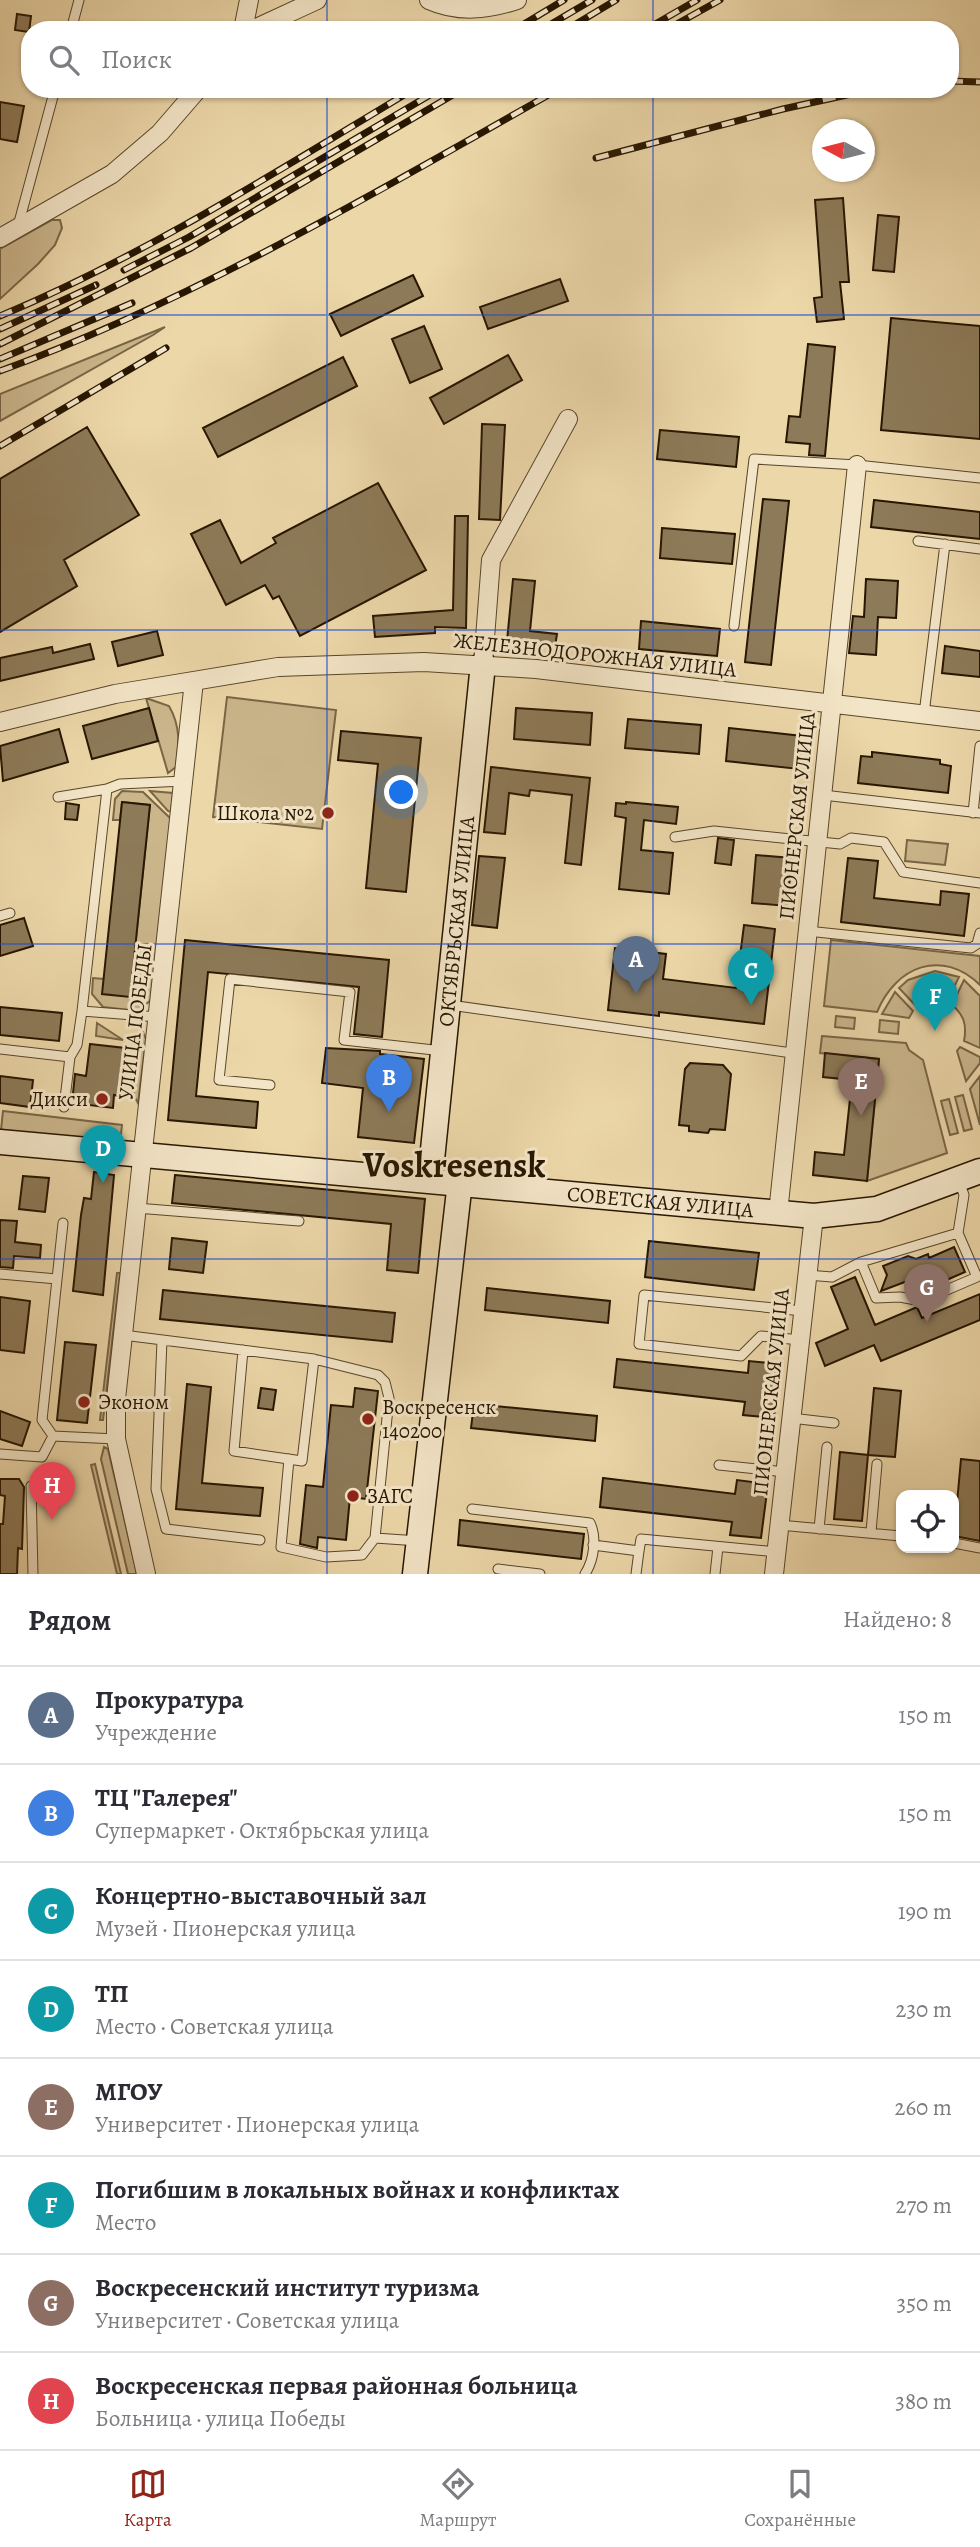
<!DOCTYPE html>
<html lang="ru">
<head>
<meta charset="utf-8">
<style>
  body { margin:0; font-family:Alegreya,serif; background:#f2f2f3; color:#2b2b33 }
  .controls { position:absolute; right:21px; bottom:21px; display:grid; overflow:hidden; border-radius:14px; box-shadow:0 2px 5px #0004 }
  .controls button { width:63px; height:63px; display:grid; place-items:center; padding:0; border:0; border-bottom:2px solid #e1e1e2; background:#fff; color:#2b2b33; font:35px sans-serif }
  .compass { position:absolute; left:812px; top:119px; width:63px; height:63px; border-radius:50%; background:#fff; box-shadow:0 2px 5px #0004; rotate:277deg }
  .you { position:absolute; left:402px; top:793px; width:24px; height:24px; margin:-18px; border:5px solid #fff; border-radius:50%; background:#1a73e8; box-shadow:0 0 0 10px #1a73e833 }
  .badge { display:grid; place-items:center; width:46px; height:46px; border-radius:50%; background:#8f2418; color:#fff; font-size:23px; font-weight:700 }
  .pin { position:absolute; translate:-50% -58px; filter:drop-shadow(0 2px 4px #0008) }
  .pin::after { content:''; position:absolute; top:37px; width:24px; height:21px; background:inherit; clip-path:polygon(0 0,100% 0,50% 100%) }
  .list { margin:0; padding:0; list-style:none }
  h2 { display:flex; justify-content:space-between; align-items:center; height:91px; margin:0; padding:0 28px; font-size:30px }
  h2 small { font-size:23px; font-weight:400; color:#7c7c81 }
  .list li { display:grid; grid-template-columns:46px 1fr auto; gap:21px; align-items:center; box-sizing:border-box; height:98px; padding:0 28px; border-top:2px solid #e1e1e2 }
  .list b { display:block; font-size:26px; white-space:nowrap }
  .list p { margin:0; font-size:23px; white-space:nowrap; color:#7c7c81 }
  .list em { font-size:23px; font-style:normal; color:#7c7c81 }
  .icon { flex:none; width:38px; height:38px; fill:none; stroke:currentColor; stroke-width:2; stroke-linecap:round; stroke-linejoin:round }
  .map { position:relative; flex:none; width:980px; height:1574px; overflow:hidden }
  .search { position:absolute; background:#fff; box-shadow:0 2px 5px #0004; left:21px; right:21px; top:21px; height:77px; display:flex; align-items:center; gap:18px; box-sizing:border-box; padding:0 24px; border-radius:28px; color:#7c7c81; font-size:26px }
  .sheet { height:875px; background:#fff }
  nav { display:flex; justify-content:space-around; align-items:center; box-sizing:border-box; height:98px; border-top:2px solid #e1e1e2; background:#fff; font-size:19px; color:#7c7c81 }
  nav a { display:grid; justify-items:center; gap:4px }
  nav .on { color:#8f2418 }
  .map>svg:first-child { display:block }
  .green { fill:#cbb68c; stroke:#796646; stroke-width:2 }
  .building { fill:#8d7a58; stroke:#271600; stroke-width:2 }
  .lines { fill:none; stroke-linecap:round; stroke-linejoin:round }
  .lane-casing { stroke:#58462a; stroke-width:11 }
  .street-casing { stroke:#58462a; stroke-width:20 }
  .secondary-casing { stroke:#271600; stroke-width:27 }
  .lane { stroke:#f3e5c7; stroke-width:9 }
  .street { stroke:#f3e5c7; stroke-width:18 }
  .secondary { stroke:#f3e5c7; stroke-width:24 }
  .rail-casing { stroke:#271600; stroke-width:7 }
  .rail { stroke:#f3e5c7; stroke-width:4.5; stroke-dasharray:13; stroke-linecap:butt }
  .grid { fill:none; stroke:#1d4ed8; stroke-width:2; stroke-opacity:0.55 }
  .poi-dot { fill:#8f2418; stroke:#f3e5c7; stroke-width:2.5 }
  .labels { text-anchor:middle; stroke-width:6; stroke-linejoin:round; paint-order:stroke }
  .street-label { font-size:21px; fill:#271600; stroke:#f3e5c7 }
  .poi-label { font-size:21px; fill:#271600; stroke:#f3e5c7; text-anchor:start }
  .town-label { font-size:35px; font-weight:bold; fill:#271600; stroke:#f3e5c7 }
</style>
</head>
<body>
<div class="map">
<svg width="980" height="1574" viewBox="0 0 980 1574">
  <rect width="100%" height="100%" fill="#ecd7a9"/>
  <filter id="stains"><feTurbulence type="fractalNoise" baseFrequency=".00286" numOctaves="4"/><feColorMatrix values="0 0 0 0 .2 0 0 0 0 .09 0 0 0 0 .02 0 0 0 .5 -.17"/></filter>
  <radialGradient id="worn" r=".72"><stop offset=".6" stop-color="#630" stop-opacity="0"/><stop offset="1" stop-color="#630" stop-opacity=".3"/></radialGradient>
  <path class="green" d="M52,220H60L62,228L55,245L38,264L0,299V249Z
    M165,327L153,335L0,421V394Z
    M227,697L336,710L322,829L213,817Z
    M146,698L169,706C181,727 179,744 176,767L168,773Z
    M122,791L143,792L171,819L151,1000L138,1011L103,1007L92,994L93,978L104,979L130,996L150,805L122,802L120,820H113L115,799Z
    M150,791L173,793L171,812L168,811Z
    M907,840L948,844L945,865L905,861Z
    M831,940L980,956V985C942,948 896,966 877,1012L824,1006Z
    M935,971L959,977L946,1003L937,1000L917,1007L899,988L908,980Z
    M964,980L980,996V1048L964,1041C967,1025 964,1015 952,1005Z
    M895,992L913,1011L909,1018L882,1014Z
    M836,1016L855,1018L854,1029L835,1027Z
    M880,1020L899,1022L898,1034L879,1032Z
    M97,1023L123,1040L96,1036Z
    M141,1028L146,1039L138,1103L133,1094Z
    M822,1036L906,1043L909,1050L923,1060L947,1153L867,1181L879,1059L820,1053Z
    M960,1047L980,1057V1063L966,1081L957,1051Z
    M980,1076V1125L970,1089Z
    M963,1095L972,1129L964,1131L955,1097Z
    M949,1099L958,1133L950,1135L941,1101Z
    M3,1111L122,1125L120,1143L1,1130Z
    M117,1273H120L103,1420H100Z
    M104,1447L108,1449L137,1574H128L101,1459Z
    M95,1464L121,1574H117L91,1465Z"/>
  <path class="building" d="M17,14L31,16L29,32L15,30Z
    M0,102L24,106L17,142L0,139Z
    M843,198L849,282H840L844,319L817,322L814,298L822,297L815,200Z
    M878,215L899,217L894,272L873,270Z
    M413,275L423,296L341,336L330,314Z
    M560,279L568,301L488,329L480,307Z
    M891,318L980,326V439L881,430Z
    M424,326L442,369L410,383L392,339Z
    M808,344L835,347L825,456L809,455L810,444L786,442L789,416L800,417Z
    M508,355L522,380L444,424L430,398Z
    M343,357L357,386L218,457L203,428Z
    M482,424L505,425L500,520L479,519Z
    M87,427L139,515L64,560L77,586L0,632V479Z
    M660,430L739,437L736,467L657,459Z
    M378,483L426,570L300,636L279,596L273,599L265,585L226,605L191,534L220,520L241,563L276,543L273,538Z
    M763,499L789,501L771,665L745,662Z
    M874,500L980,512V539L871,527Z
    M455,516H468L466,628L435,627V633L375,637L373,616L453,610Z
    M662,528L735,534L732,564L660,558Z
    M513,579L535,581L530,631L557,634L555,647L507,641Z
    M866,579L898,581L896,618L878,617L876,655L849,653L853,616L864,617Z
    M641,621L720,629L717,656L639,649Z
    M157,631L163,655L118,666L112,642Z
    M90,644L94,659L0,681V658L52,647L53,653Z
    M945,646L980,651V677L942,673Z
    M149,708L158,741L92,759L83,726Z
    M516,708L592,713L590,745L514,739Z
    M628,719L701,725L699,754L625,748Z
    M729,728L802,736L799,769L726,761Z
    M59,729L68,762L3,781L0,746Z
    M341,731L421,738L406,892L366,888L378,764L338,760Z
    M872,752L940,760V764L951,766L948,793L858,783L861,756L872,757Z
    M491,767L590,778L581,865L565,863L572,795L530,790L529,796L509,793L505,834L484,832Z
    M122,802L150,805L130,997L102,994Z
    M626,802L678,807L676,824L644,820L641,850L673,853L669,894L619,889L626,818L615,816L616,803L626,804Z
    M66,803L79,805L77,820L65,819Z
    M718,838L734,840L731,865L715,863Z
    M756,855L792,858L787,906L752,903Z
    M479,856L505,858L497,928L472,925Z
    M848,858L878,861L874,898L940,905L941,891L969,894L964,936L841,922Z
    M24,918L33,946L0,956V925Z
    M744,925L775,929L764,1024L659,1012V1016L608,1010L615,948L666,954L663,979L736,988Z
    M185,940L389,960L382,1037L354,1034L359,987L208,972L196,1096L258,1102L256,1128L168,1120Z
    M0,1007L62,1013L59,1041L0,1035Z
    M90,1044L125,1048L119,1096L114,1095L113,1108L72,1103L75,1074L86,1076Z
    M326,1048L380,1051V1054L424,1059L414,1143L358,1137L363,1088L322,1083Z
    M825,1053L879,1059L867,1181L813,1175L815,1152L844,1155L852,1080L823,1077Z
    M690,1063L723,1065L731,1074L725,1130L710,1129L708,1133L689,1131V1126L679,1125L685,1069Z
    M0,1076L33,1080L30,1107L0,1103Z
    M94,1172L114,1175L103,1295L73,1291L81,1215L84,1198L91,1199Z
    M175,1175L425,1199L418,1273L387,1270L391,1224L172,1203Z
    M23,1176L49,1178L45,1212L19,1209Z
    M0,1220L17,1221L15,1242L41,1245L40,1258L14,1256L13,1268L0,1267Z
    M172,1238L207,1242L203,1273L169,1269Z
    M649,1241L759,1253L754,1290L645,1277Z
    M954,1247L965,1272L917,1293L910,1280L881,1291L887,1275L883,1266L908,1256L916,1259L928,1254L929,1258Z
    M855,1277L875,1325L917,1307L922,1318L980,1294V1320L881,1361L874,1345L825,1366L816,1343L848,1329L831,1287Z
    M487,1288L610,1301L608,1323L485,1310Z
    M163,1290L395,1313L392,1342L160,1319Z
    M0,1297L30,1301L24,1353L0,1350Z
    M65,1342L96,1345L87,1423L57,1420Z
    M617,1359L748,1373L749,1361L780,1364L774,1418L743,1415L745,1402L614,1387Z
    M187,1384L211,1387L202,1483L263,1488L260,1516L176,1509Z
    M261,1388L276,1390L273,1410L258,1408Z
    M355,1388L378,1391L366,1499L350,1497L346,1540L318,1537L317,1548L300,1544L306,1485L323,1487L331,1405L353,1407Z
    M874,1388L901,1391L895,1457L868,1455Z
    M474,1404L597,1416L595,1441L471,1428Z
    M0,1411L30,1422L22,1446L0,1439Z
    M840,1452L868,1455L862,1521L834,1519Z
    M961,1459L980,1461V1541L954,1536Z
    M603,1478L735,1494L737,1480L768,1484L761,1538L730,1535L732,1522L600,1507Z
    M0,1479H19L24,1487L22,1549L18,1548L17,1574H0V1524H3L5,1496L0,1495Z
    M460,1520L584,1534L581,1559L458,1545Z"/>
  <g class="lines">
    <g class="lane-casing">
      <path id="lane" d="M71,30L79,0
        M18,226L55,89
        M918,541L980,549
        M734,626L754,459L857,465L980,478
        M924,714L945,544
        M823,795L980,813
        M58,797L107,789
        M973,813L980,746
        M675,837L714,831L840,844L851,838L884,842L903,872L980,883
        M0,916L10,913
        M807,931L971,948L977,944L980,933
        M450,1005L792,1053
        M158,1017L82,1011L107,789L120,784L184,781
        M0,1049L70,1057L77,1045L82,1011
        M270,1085L219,1080L230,979L350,992L344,1040L443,1051
        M64,1107L70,1057
        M136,1208L299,1221
        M63,1223L42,1420L53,1436L116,1439
        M861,1262L876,1298L900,1297L921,1301L977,1277L958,1233
        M0,1274L57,1279
        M807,1275L832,1277L861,1262L958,1233L964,1195L959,1181
        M123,1335L314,1359L378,1375L385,1382L389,1398L375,1538L362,1555L326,1557L281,1547L289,1459
        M162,1340L156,1489L166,1529L260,1540
        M800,1340L761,1336L741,1356L639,1344L644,1295L803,1311
        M243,1350L234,1451L302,1461L314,1359
        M791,1418L834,1423
        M0,1454L42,1457L53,1436
        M719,1465L785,1472
        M31,1486L33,1574
        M472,1509L590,1523C597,1538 594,1560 585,1574
        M779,1525L901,1536
        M819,1529L827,1447
        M871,1532L877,1464
        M375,1538L419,1541
        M954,1543L980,1548
        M593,1545L639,1551L641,1539L777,1552
        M498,1569L540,1574
        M636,1574L639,1551
        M715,1574L718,1547"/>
    </g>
    <g class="street-casing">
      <path id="street" d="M429,0C458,13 487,10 517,0
        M243,30L249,0
        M252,30L317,0
        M0,238L112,174L160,133L198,89
        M483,664L491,560L568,419
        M0,722L115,694L278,667L424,662L536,669L980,721
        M778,1213L857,465
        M146,1574L116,1439V1399L194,681
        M774,1574L814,1216"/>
    </g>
    <g class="secondary-casing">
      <g id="secondary">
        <path id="s1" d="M0,1142L814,1216L877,1209L980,1171"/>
        <path id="s2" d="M430,1179L483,664"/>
        <path d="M415,1574L460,1182"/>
      </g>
    </g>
    <use href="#lane" class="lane"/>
    <use href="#street" class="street"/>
    <use href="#secondary" class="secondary"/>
    <g class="rail-casing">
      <path id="rail" d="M514,30L564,0
        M541,30L592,0
        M566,30L616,0
        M645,30L697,0
        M666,30L720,0
        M950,81L980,82
        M596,158L783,109L874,89
        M124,270L189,237L440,89
        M0,316C146,255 279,170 414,89
        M0,329L96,285
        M0,344L191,248L463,89
        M0,359L132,303
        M0,371C190,302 382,189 559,89
        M0,446L166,348"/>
    </g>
    <use href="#rail" class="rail"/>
  </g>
  <path class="grid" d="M327,0V30M653,0V30M327,89V1574M653,89V1574M0,315H980M0,630H980M0,944H980M0,1259H980"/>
  <g class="poi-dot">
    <circle cx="328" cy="813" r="7"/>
    <circle cx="102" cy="1099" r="7"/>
    <circle cx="84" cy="1402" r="7"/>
    <circle cx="368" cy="1419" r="7"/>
    <circle cx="353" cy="1496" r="7"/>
  </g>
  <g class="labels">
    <g class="street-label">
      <text transform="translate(595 655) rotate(6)" y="7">ЖЕЛЕЗНОДОРОЖНАЯ УЛИЦА</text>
      <text transform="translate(797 816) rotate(-84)" y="7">ПИОНЕРСКАЯ УЛИЦА</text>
      <text dy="7" stroke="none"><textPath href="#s2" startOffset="259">ОКТЯБРЬСКАЯ УЛИЦА</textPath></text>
      <text transform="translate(135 1022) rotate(-83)" y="7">УЛИЦА ПОБЕДЫ</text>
      <text dy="7" stroke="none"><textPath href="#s1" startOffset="663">СОВЕТСКАЯ УЛИЦА</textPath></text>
      <text transform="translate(771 1392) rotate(-84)" y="7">ПИОНЕРСКАЯ УЛИЦА</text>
    </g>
    <g class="poi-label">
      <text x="314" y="820" text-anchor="end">Школа №2</text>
      <text x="88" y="1106" text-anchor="end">Дикси</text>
      <text x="98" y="1409">Эконом</text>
      <text x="382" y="1414">Воскресенск<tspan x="382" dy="24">140200</tspan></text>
      <text x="367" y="1503">ЗАГС</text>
    </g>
    <g class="town-label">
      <text x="454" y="1177">Voskresensk</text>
    </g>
  </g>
  <rect width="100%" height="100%" filter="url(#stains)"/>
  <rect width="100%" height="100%" fill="url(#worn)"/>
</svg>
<div class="controls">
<button><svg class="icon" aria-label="locate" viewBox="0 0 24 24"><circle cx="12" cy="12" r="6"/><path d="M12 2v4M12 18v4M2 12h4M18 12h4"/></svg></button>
</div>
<svg class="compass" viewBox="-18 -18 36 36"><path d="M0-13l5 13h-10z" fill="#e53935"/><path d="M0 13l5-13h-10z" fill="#7c7c81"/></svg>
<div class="you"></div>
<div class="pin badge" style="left:636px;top:994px;background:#5c6f8a">A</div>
<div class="pin badge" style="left:389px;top:1112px;background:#3f7fe0">B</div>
<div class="pin badge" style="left:751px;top:1005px;background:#0f9aa8">C</div>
<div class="pin badge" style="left:103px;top:1183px;background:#0f9aa8">D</div>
<div class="pin badge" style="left:861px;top:1116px;background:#8d6e63">E</div>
<div class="pin badge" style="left:935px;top:1031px;background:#0f9aa8">F</div>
<div class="pin badge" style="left:927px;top:1322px;background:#8d6e63">G</div>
<div class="pin badge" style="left:52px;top:1520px;background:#e0444e">H</div>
<div class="search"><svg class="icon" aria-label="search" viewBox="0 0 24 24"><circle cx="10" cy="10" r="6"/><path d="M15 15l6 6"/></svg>Поиск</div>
</div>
<section class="sheet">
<h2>Рядом<small>Найдено: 8</small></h2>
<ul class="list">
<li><span class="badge" style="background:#5c6f8a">A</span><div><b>Прокуратура</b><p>Учреждение</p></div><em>150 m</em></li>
<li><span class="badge" style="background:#3f7fe0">B</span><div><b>ТЦ &quot;Галерея&quot;</b><p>Супермаркет · Октябрьская улица</p></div><em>150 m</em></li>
<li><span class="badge" style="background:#0f9aa8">C</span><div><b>Концертно-выставочный зал</b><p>Музей · Пионерская улица</p></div><em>190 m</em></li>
<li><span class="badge" style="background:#0f9aa8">D</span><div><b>ТП</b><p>Место · Советская улица</p></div><em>230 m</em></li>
<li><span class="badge" style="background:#8d6e63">E</span><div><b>МГОУ</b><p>Университет · Пионерская улица</p></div><em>260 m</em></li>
<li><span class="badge" style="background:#0f9aa8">F</span><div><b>Погибшим в локальных войнах и конфликтах</b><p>Место</p></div><em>270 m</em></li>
<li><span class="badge" style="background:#8d6e63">G</span><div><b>Воскресенский институт туризма</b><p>Университет · Советская улица</p></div><em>350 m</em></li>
<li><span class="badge" style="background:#e0444e">H</span><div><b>Воскресенская первая районная больница</b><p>Больница · улица Победы</p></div><em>380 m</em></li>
</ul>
</section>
<nav>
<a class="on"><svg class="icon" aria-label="map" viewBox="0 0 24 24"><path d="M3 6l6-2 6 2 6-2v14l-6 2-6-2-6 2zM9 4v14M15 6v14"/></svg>Карта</a>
<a><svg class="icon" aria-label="directions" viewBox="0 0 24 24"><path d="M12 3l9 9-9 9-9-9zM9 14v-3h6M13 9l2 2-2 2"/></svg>Маршрут</a>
<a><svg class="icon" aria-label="saved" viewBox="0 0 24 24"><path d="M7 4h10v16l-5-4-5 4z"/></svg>Сохранённые</a>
</nav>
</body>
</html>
